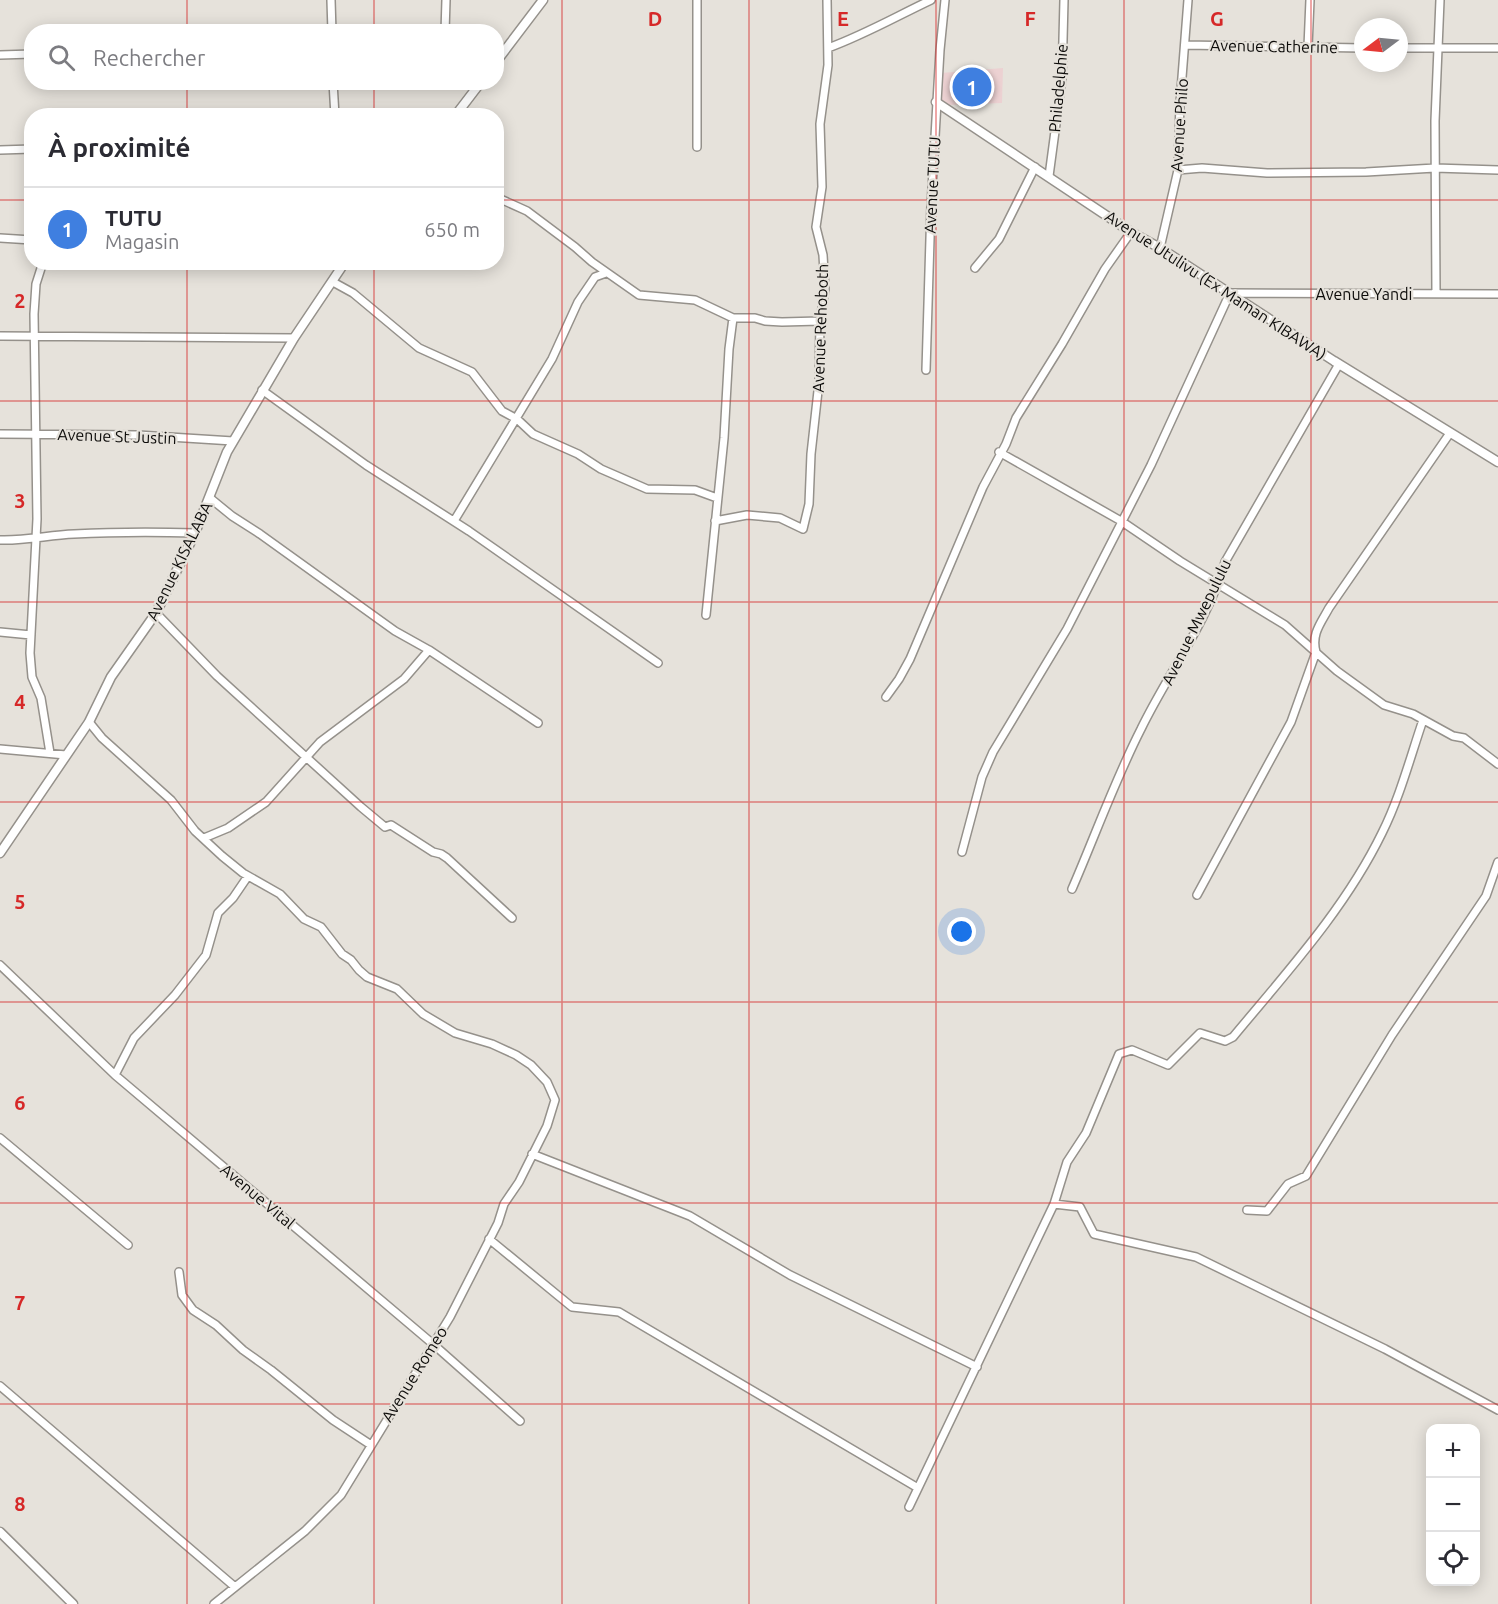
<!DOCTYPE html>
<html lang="fr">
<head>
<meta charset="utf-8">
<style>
  body { margin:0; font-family:Ubuntu,sans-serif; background:#f2f2f3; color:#2b2b33 }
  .controls { position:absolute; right:18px; bottom:18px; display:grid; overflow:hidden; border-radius:12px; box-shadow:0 3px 15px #0003 }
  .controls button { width:54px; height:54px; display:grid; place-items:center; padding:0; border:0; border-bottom:2px solid #e1e1e2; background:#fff; color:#2b2b33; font:30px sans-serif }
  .compass { position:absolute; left:1354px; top:18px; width:54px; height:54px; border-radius:50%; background:#fff; box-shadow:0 3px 15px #0003; rotate:254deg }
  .you { position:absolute; left:962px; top:932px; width:21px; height:21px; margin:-15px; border:4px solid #fff; border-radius:50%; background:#1a73e8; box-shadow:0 0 0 9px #1a73e833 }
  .badge { display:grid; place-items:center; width:39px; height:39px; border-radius:50%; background:#111827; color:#fff; font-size:20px; font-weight:700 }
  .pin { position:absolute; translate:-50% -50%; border:3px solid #fff; box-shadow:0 2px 6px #0006 }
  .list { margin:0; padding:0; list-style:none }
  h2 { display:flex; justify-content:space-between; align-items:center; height:78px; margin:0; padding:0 24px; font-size:26px }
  h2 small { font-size:20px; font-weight:400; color:#7c7c81 }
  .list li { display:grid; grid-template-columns:39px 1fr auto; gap:18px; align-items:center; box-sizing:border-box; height:84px; padding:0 24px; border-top:2px solid #e1e1e2 }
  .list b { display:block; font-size:22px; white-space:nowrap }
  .list p { margin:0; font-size:20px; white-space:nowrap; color:#7c7c81 }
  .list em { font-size:20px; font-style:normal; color:#7c7c81 }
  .icon { flex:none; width:33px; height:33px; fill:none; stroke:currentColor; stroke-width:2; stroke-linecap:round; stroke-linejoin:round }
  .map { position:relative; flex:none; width:1498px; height:1604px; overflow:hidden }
  .search { position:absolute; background:#fff; box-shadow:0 3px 15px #0003; left:24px; top:24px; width:480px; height:66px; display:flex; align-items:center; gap:15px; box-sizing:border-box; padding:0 21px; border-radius:24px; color:#7c7c81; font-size:22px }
  .panel { position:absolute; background:#fff; box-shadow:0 3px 15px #0003; left:24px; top:108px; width:480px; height:162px; border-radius:24px }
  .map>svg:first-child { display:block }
  .commercial { fill:#ecd1d2 }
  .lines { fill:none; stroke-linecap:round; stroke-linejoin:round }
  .minor-casing { stroke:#95918b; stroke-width:10 }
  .tertiary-casing { stroke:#95918b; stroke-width:11 }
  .minor { stroke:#fff; stroke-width:7 }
  .tertiary { stroke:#fff; stroke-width:8 }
  .grid { fill:none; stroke:#d62828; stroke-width:1.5; stroke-opacity:0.55 }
  .labels { text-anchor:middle; stroke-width:4.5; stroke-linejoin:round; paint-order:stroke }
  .street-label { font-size:16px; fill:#0d0c0a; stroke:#e6e2db }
  .grid-label { font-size:20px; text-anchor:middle; font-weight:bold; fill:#d62828; stroke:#e6e2db; stroke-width:4.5; stroke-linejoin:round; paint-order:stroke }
</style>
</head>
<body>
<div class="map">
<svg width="1498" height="1604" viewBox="0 0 1498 1604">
  <rect width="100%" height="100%" fill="#e6e2db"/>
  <path class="commercial" d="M1003,68L1002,103L948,105L941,102V73Z"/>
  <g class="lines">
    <g class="minor-casing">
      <path id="minor" d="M331,0L332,32
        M445,32L446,0
        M1185,45L1363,48
        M1308,47L1310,0
        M828,48C864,35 897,16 931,0
        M1399,48H1498
        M0,55L32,54
        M333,82L335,116
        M697,147V0
        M0,150L32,149
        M1178,170L1202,168L1267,173L1366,172L1435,168L1498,170
        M1049,176L1062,79L1064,0
        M496,197L527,211L575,247L592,262L639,295L695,300L733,318H755L765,321L782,322L820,321
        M0,238L32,240
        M1160,248L1178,170L1180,103L1188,0
        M43,262L36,284L34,314L37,519L30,653L32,677L41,698L50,753
        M975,268L999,239L1035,167
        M333,282L353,293L419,348L472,372L502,411L517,419L533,434L578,454L601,469L647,489L695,490L717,498
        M1436,294L1435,121L1440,0
        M0,336L294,338
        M926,370L931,206L940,50L945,0
        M262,390L366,465L469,531L658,663
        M0,434L138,435L233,441
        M999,452L1121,521L1180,561L1285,625L1337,671L1384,705L1413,714L1453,736L1464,738L1498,764
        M210,498L232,516L260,534L395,631L429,650L538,723
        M454,521L552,359L578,302L595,277L606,273
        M715,521L747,515L780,518L803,529L809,504L811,454L819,382L820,321L825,289L823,255L816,227L822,187L820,124L828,65L827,0
        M0,540C25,541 49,535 74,534C114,532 155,532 195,533
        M156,613L217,676L361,807L385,827L391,825L433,852L441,854L447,858L512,918
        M706,615L724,438L729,349L733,318
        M0,632L31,635
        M886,697L899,679L910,659L983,487L1006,444L1016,418L1062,344L1105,269L1131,232
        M89,722L102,738L171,800L195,831L222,856L243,873L280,894L304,919L321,927L342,954L351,960L359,970L367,977L397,989L423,1014L455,1033L492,1044L516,1055L531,1065L547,1082L555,1100L547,1126L519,1182L504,1204L498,1223L450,1317L341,1495L305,1531L214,1604
        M0,749L66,755
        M204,838L228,828L266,802L320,742L404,679L429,650
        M962,852L982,777L993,752L1067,629L1151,465L1230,293L1498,294
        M1072,889C1095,836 1115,780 1141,729C1168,673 1208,622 1225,562L1339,364
        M1197,895L1291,722L1316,652C1311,634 1321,623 1329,608L1450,433
        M0,965L115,1075L433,1344L520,1421
        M115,1075L134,1038L175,995L206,955L218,913L233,898L248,876
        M0,1138L128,1245
        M532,1154L690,1216L790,1275L977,1367
        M1054,1204L1080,1207L1094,1234L1196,1257L1385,1349L1498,1410
        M1247,1210L1267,1211L1288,1184L1306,1176L1392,1035L1486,896L1498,862
        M489,1239L572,1307L619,1312L918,1488
        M179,1272L182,1295L193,1310L216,1325L243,1350L271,1370L333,1420L371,1445
        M0,1386L235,1587
        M909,1507L1054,1204L1067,1162L1086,1133L1119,1054L1132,1050L1168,1065L1200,1033L1225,1041L1233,1037C1286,973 1345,909 1382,833C1400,797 1410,758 1423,720"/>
    </g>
    <g class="tertiary-casing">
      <path id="tertiary" d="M496,62L543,0
        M936,102L1131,232L1160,248L1334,361L1498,462
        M455,116L481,82
        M0,853L89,722L111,677L156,613L195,533L227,452L294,338L345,262
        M0,1532L73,1604"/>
    </g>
    <use href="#minor" class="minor"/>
    <use href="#tertiary" class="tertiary"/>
  </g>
  <path class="grid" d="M187,0V32M374,0V32M562,0V1604M749,0V1604M936,0V1604M1124,0V1604M1311,0V1604M187,82V116M374,82V116M0,200H32M496,200H1498M187,262V1604M374,262V1604M0,401H1498M0,602H1498M0,802H1498M0,1002H1498M0,1203H1498M0,1404H1498"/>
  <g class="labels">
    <g class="street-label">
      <text transform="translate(1274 46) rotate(1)" y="6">Avenue Catherine</text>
      <text transform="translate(1058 88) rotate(-85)" y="6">Philadelphie</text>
      <text transform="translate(1179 125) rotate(-86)" y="6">Avenue Philo</text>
      <text transform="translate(932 185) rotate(-87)" y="6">Avenue TUTU</text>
      <text transform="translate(1216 285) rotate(33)" y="6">Avenue Utulivu (Ex Maman KIBAWA)</text>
      <text x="1364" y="300">Avenue Yandi</text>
      <text transform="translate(820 328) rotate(-88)" y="6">Avenue Rehoboth</text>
      <text transform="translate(117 436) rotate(2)" y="6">Avenue St Justin</text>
      <text transform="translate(179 561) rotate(-64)" y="6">Avenue KISALABA</text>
      <text transform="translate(1196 622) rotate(-64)" y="6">Avenue Mwepululu</text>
      <text transform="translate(258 1196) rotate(40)" y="6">Avenue Vital</text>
      <text transform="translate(414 1374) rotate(-58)" y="6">Avenue Romeo</text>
    </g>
  </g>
  <g class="grid-label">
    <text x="655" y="26">D</text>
    <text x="843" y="26">E</text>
    <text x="1030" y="26">F</text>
    <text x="1217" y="26">G</text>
    <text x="20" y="308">2</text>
    <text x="20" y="508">3</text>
    <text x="20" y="709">4</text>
    <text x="20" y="909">5</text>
    <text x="20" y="1110">6</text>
    <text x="20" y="1310">7</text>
    <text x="20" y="1511">8</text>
  </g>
</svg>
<div class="controls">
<button>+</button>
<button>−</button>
<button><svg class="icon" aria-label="locate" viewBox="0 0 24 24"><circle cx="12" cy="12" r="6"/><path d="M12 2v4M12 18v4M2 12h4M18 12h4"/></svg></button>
</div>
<svg class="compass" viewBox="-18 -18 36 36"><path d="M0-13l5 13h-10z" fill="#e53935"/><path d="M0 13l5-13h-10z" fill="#7c7c81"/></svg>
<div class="you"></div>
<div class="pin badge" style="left:972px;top:87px;background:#3f7fe0">1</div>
<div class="search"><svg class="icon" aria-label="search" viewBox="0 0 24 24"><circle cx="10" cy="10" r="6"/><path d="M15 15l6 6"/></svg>Rechercher</div>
<section class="panel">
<h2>À proximité<small></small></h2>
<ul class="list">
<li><span class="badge" style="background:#3f7fe0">1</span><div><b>TUTU</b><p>Magasin</p></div><em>650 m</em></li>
</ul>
</section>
</div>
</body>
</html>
